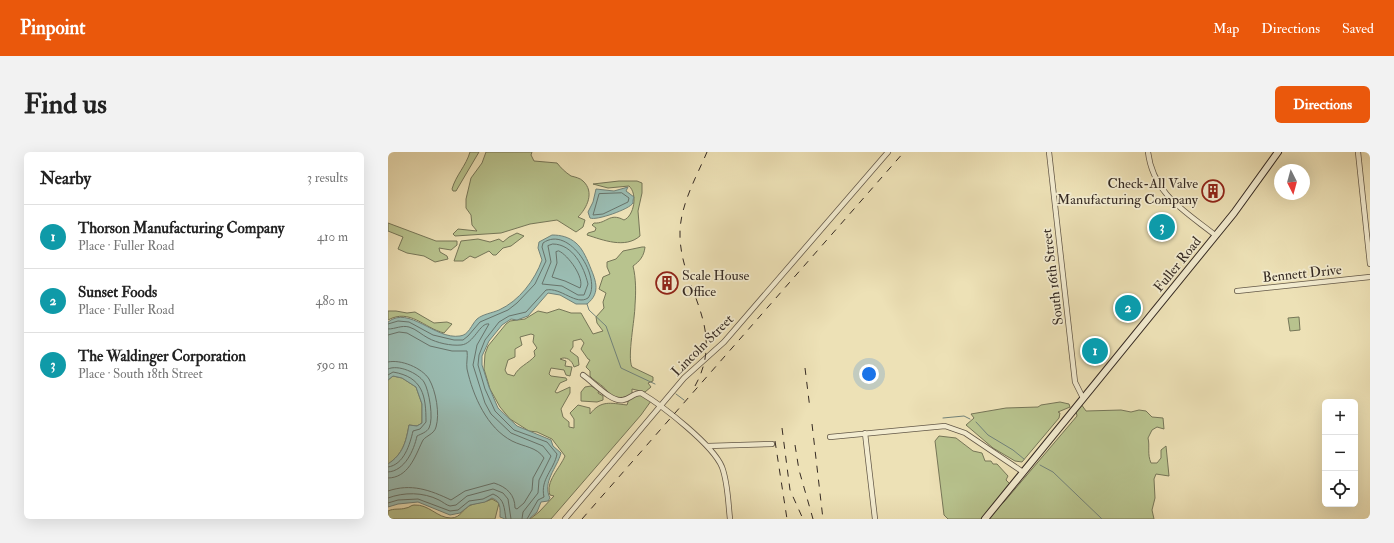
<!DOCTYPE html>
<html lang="en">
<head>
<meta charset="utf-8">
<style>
  body { margin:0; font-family:"IM FELL Double Pica",serif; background:#f2f2f2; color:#222 }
  .controls { position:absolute; right:12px; bottom:12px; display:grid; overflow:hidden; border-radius:6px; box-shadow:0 4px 16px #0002 }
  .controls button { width:36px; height:36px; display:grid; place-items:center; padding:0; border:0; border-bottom:1px solid #e0e0e0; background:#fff; color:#222; font:20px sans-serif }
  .compass { position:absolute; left:886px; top:12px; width:36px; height:36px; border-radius:50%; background:#fff; box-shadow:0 4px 16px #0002; rotate:174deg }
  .you { position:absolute; left:481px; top:222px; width:14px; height:14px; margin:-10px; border:3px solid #fff; border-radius:50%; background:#1a73e8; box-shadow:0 0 0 6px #1a73e833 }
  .badge { display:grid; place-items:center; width:26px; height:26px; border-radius:50%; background:#ea580c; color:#fff; font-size:13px; font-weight:700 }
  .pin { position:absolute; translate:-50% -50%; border:2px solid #fff; box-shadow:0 1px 4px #0006 }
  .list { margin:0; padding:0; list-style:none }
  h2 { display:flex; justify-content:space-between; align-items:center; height:52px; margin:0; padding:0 16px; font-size:17px }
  h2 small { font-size:13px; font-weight:400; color:#767676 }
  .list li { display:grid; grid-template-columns:26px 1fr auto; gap:12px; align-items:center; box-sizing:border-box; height:64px; padding:0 16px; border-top:1px solid #e0e0e0 }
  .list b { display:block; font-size:15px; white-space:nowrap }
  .list p { margin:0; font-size:13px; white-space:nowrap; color:#767676 }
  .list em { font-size:13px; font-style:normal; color:#767676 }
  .icon { flex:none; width:22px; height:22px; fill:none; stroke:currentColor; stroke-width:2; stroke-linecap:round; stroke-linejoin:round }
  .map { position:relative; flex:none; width:982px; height:367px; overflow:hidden; border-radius:6px }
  header { display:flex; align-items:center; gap:24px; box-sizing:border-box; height:56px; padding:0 20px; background:#ea580c; color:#fff }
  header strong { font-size:19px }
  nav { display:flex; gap:22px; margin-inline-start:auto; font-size:14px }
  .intro { display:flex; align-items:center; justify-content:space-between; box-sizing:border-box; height:96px; padding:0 24px }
  h1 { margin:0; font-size:28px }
  .button { padding:10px 18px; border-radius:6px; background:#ea580c; color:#fff; font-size:14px; font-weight:700 }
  main { display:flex; gap:24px; padding:0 24px }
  aside { flex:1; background:#fff; border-radius:6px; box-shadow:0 4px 16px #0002 }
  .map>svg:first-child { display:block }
  .green { fill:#b8c38e; stroke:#767658; fill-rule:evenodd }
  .water { fill:#9abcb2; stroke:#728279 }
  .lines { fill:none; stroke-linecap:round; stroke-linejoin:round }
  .shore { stroke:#68736a; stroke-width:1 }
  .stream { stroke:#728279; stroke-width:1 }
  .street-casing { stroke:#635848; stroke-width:6 }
  .secondary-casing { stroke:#352a23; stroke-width:8 }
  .street { stroke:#f3ecd0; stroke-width:4.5 }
  .secondary { stroke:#f3ecd0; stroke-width:6 }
  .rail { stroke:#352a23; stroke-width:1; stroke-dasharray:7 7; stroke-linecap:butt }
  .labels { text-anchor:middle; stroke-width:3.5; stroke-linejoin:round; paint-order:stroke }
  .poi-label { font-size:14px; fill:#352a23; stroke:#f3ecd0; text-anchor:end }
  .street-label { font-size:14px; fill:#352a23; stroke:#f3ecd0 }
</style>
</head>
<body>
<header>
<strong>Pinpoint</strong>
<nav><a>Map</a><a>Directions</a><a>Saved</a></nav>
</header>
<div class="intro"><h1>Find us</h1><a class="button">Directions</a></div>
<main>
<aside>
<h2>Nearby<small>3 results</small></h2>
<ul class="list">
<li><span class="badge" style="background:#0f9aa8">1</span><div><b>Thorson Manufacturing Company</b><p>Place · Fuller Road</p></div><em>410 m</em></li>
<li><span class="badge" style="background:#0f9aa8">2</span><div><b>Sunset Foods</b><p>Place · Fuller Road</p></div><em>480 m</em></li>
<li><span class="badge" style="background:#0f9aa8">3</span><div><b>The Waldinger Corporation</b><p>Place · South 18th Street</p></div><em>590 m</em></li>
</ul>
</aside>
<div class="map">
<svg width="982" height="367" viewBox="0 0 982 367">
  <rect width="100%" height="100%" fill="#ede1b6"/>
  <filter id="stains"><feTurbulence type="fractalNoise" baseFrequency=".005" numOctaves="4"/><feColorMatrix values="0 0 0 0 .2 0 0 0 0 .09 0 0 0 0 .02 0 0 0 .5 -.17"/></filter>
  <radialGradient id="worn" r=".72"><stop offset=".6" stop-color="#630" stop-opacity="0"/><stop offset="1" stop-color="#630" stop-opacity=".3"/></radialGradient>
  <path class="green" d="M82,0H91L68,39H65L64,37C68,23 78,14 82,0Z
    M98,0H144L143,3L146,9L169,11C173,16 177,20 183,24C187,25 192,26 195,29C207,40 199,56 190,65L197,68L195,75L188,80L169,68L142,72L113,81L67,84L65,82L70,77L89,79L84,73L83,63L78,56V47L83,26L94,11Z
    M231,29H249L254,31V41L250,59L252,84C237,97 215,88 199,83L200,81L207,79L208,76L204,73L206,71C219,72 221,60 236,68C246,64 250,42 241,34L220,36L205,32Z
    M0,71L48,89H69V93L63,98L51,96L52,100L59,104L60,107L47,110L36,104L19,101L10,97L15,85L0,79Z
    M129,81L136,84L123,94L115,96L108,103H105L101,99L87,106L82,104L75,109H66L73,89L90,87L102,90L111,87L115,90L121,85Z
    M254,95H257C256,104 252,109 245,114C248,126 248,140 247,153C247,167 239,205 244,215L265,225V229L260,231L263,235L257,240L244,237V242C235,247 230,246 221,243C218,234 208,231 202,224V219L198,215L202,208L200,207L193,197L196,191L193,187L185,189V195L182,199L190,205L191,213L186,215C184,208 178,204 172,207L178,209L177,214L184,215L182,224L178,223L176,218L163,216L161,222L163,224L178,226L179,228L172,231L167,240L169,241L182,235V241L173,257L175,265L181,270V275L186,276V267L182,261L190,253L202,256V262C213,248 222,251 239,253L241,247L251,242L263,249L253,263L163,367H142L151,360L166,344L162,343C157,330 172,316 177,304L164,287L149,280L141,279L122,267L112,255L102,237L96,217L97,202L100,194L118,172L122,169L137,167L150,159L159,161L171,157L183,161H193L205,182L215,179L209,171L208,165L216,156L215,150L218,141L211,137L215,125L222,122L219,115V110L228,107L235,99ZM143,182L146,183L145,190L149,196L146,199L147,204C140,212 131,214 126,224L119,222L117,218L120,208L127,205V197L134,193L132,185Z
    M0,159H8L19,161L27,160L46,171L59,170L64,172L56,181C36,176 22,156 0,168Z
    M911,165L912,178L902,179L900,166Z
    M5,224L14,226L28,235L34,252V271L29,274L21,273C18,290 15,302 0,312V228Z
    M203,234L211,238L210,241L215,244V248L209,250L193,249V240L197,235Z
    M672,250L681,252L682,255L670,260L672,261L671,266L634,310L627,309L605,296L578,273L586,266L583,262L618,256L650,255L653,253Z
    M693,252L698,259L733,258L743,260L751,258L758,259L764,265L775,266L776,277L769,275L764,278L760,286C762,294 759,302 763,311H769L773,306V298L778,294L781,324L768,322L766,327L767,346L764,358L766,367H599L610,354L616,350L689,264L688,259Z
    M551,284L568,286L585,299L594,301L597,309H603L605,312H609L620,324L618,328L622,332L593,367H560L556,363L547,289Z
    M104,347L111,351L107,367H0V359C6,356 12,358 18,356C21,356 23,353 26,353C41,352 49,366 63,366C73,366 75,356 83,353C90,350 97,351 104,347Z"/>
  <path class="water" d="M240,35L238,39L246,45C245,47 245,49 245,51C242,57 208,69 202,66L200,60L205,50L208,37L226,39Z
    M164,83C173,83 181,85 188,91C194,96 198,105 201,112C207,127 214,140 199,152H188L172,143L160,141L140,164L129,168L123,167L114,173L101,189L94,204V213L101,235L110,256L129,274L163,288L165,294L173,301C169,316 154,330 162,346L160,349L153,350L149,360L141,367H117L112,365C112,355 113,350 104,346L97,350L82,353L72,361L62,363L30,350L10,352L0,355V312C15,302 18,290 21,273L29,274L34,271V252L28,235L14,226L5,224L0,228V170C21,153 47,188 72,184C81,183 83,173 89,167C95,162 104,161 111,158C131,149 147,128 154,108L150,96L151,90Z"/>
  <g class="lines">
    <path class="shore" d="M234,41L241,46L240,50L215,62L205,63L211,42Z
      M165,92C185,92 196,115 200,132L196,143H190L174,134L154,132L163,110L160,94Z
      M171,99C180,103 197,126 192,136L177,129L164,125L169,111L168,100Z
      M0,172L10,169L21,170L45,183L66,188H75L80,184L92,170L120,158L129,151L147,132L158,109L154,95L155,91C181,72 215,127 200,146C188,154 173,135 158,138L138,160L121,164L111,170L97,188L91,203L90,213L97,237L107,259L126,278L159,290L169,302C166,318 152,327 156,345L150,348L139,367
      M0,177C8,177 13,173 21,175C28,177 34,183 40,186C49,191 63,194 73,193C86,192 92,170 101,172L89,193L85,213L97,251L103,262L123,281L155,294L163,304L151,328L150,341L135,360L134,367
      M0,183L11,180L19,181L42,194L64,199H79C80,205 78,211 79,217C85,244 99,276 124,289C136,295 149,295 156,306L145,326L144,338L136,351L129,357L127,356C127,343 119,335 106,331L77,339L63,348C42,338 23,331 0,339
      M0,210C13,207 34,216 41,227C48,239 52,262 48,275C46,283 36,284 34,290C27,305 20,326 0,326
      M0,217C10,212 30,221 36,230C41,238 46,267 41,276C39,280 33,282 29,284C26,298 17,319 0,320
      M0,223L5,220C35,225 38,244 38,270L32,277L25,279C22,292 16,313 0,315
      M0,346C16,340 35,340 51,348C55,350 58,353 62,354L68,353L79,344L105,337L115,341L120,347L123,367
      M0,351L10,348L30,347L62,359L70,358L81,349L95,347L105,342C117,347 116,356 118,367"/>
    <path class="stream" d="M199,152L201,158L218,174L233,216L267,232
      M288,242L296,248
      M555,266L576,264L582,267
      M588,270L600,283L625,298L636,307
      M652,313L665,320L714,367"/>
    <g class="street-casing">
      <path id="street" d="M661,0L687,230L695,246
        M760,0C765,42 797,59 827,83
        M970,0L982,112
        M849,139L982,125
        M195,223C205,230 224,251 235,248C242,247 245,241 253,241C275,254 325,293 334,315C340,331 340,350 342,367
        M477,281L487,367
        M442,285L557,274L577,281L635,320
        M320,294L384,292
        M177,367L296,226L336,190L500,0"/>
    </g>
    <g class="secondary-casing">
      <path id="secondary" d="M597,367L846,61L890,0"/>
    </g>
    <use href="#street" class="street"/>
    <use href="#secondary" class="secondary"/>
    <path class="rail" d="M417,216L422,257
      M307,234C339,176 293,138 292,84C291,55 308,26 319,0
      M424,272L435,367
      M394,276L402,338L415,367
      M387,289L399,367
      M407,293L411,318L425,367
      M194,367L516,0"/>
  </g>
  <defs>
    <g id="building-ring" transform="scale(1.15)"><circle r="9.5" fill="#f3ecd0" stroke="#8f2418" stroke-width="1.5"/><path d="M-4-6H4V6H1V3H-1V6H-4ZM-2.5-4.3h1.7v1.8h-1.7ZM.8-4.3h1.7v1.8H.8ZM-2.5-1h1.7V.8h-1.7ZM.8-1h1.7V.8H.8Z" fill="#8f2418"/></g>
  </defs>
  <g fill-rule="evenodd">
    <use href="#building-ring" x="825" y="39"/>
    <use href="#building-ring" x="279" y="131"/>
  </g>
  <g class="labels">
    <g class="poi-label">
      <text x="810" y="36">Check-All Valve<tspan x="810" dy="16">Manufacturing Company</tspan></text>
      <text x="294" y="128" text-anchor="start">Scale House<tspan x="294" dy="16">Office</tspan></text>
    </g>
    <g class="street-label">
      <text transform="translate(789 112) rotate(-51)" y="5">Fuller Road</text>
      <text transform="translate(914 121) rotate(-6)" y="5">Bennett Drive</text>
      <text transform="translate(664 125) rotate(-97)" y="5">South 16th Street</text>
      <text transform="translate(314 193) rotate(-45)" y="5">Lincoln Street</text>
    </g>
  </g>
  <rect width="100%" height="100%" filter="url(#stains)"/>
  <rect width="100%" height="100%" fill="url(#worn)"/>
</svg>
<div class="controls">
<button>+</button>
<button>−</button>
<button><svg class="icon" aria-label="locate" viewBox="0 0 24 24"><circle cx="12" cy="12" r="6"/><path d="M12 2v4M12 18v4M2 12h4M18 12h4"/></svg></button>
</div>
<svg class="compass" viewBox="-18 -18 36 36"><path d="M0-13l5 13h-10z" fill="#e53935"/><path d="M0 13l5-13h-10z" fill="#767676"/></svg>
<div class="you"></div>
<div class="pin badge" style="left:707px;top:199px;background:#0f9aa8">1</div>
<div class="pin badge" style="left:740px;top:156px;background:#0f9aa8">2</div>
<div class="pin badge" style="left:774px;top:75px;background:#0f9aa8">3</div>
</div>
</main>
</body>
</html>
